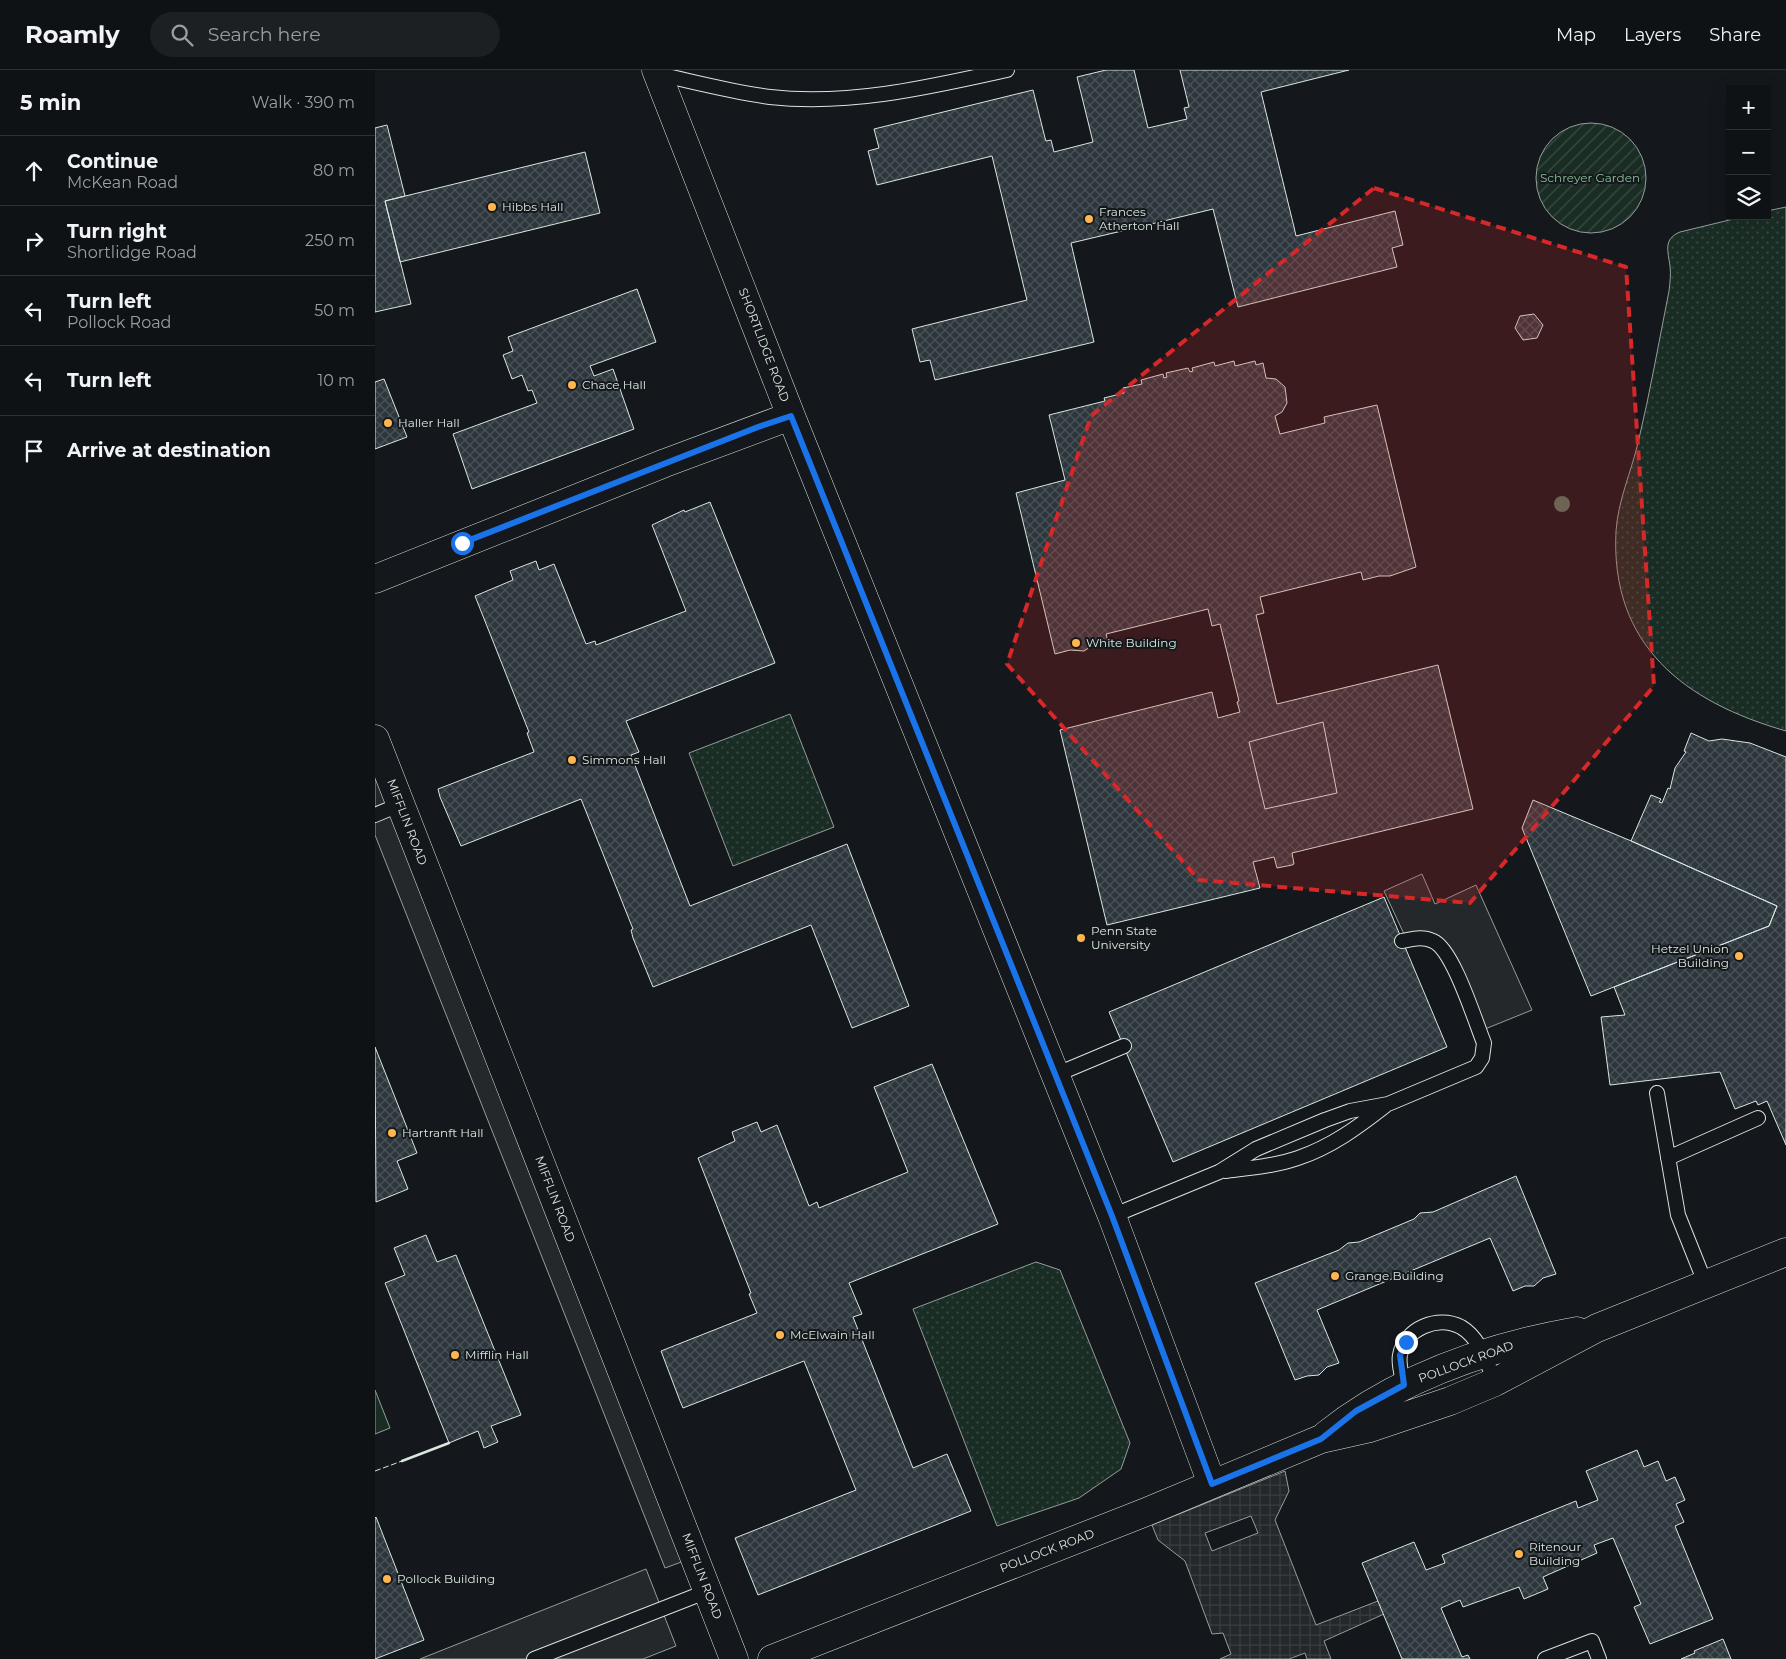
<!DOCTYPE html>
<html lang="en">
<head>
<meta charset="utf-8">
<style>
  body { margin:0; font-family:Montserrat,sans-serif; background:#1d2022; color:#f1f3f6 }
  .controls { position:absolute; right:15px; top:15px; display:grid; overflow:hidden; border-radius:0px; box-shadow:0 5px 20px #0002 }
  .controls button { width:45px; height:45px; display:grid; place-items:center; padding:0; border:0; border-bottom:1px solid #2f3234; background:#0f1215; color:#f1f3f6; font:25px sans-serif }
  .stop { position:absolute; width:15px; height:15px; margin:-11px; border:4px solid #1a73e8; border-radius:50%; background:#fff }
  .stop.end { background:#1a73e8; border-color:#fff; box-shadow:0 1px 5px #0008 }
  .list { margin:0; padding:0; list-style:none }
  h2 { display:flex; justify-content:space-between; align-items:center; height:65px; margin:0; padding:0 20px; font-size:21px }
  h2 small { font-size:16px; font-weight:400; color:#9b9ea0 }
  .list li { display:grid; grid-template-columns:32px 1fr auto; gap:15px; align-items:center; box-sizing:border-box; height:70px; padding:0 20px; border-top:1px solid #2f3234 }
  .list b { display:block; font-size:19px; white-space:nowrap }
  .list p { margin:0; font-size:16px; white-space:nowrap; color:#9b9ea0 }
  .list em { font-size:16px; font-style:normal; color:#9b9ea0 }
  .icon { flex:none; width:28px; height:28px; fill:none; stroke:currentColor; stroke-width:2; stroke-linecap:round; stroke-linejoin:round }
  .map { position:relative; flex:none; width:1411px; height:1589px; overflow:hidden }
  header { display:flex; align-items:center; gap:30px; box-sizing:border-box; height:70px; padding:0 25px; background:#0f1215; border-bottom:1px solid #2f3234 }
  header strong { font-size:24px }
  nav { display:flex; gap:28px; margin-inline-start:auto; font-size:18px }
  .search { width:350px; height:45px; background:#1d2022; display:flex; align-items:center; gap:12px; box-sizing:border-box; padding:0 18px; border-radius:28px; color:#9b9ea0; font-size:19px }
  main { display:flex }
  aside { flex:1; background:#0f1215 }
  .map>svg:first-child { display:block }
  .grass { fill:url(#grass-dots); stroke:#939e99 }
  .garden { fill:url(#garden-furrows); stroke:#939e99 }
  .pitch { fill:#1a2d24; stroke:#939e99 }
  .parking { fill:#24282b; stroke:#939e99 }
  .plaza { fill:url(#plaza-grid); stroke:#939e99; fill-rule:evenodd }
  .building { fill:url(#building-cross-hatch); stroke:#d8e6dc }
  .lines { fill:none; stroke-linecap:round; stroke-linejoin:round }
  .service-casing { stroke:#d8e6dc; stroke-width:16 }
  .minor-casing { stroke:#d8e6dc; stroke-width:29 }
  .service { stroke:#14181c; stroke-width:14 }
  .minor { stroke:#14181c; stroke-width:28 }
  .fence { stroke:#d8e6dc; stroke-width:1; stroke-dasharray:6 2.5; stroke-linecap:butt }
  .wall { stroke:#d8e6dc; stroke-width:2.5 }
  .tree { fill:#55745f }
  .route { stroke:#1a73e8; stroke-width:6 }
  .marked { fill:#d62828; fill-opacity:0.2; stroke:#d62828; stroke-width:4; stroke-dasharray:10 6; stroke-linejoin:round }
  .poi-dot { fill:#ffb74d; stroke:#14181c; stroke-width:2 }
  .labels { text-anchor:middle; stroke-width:4; stroke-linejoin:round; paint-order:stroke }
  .park-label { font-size:12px; fill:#8ac095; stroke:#14181c }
  .poi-label { font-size:12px; fill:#d8e6dc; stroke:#14181c; text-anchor:start }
  .street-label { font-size:12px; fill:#d8e6dc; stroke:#14181c }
</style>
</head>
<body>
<header>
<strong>Roamly</strong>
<div class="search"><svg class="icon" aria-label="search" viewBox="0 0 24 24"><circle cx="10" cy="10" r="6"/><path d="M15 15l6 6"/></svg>Search here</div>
<nav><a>Map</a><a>Layers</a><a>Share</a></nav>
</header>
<main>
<aside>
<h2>5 min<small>Walk · 390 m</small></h2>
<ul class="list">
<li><svg class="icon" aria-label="ahead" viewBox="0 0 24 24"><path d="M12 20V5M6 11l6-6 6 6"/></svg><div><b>Continue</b><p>McKean Road</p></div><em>80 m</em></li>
<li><svg class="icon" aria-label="right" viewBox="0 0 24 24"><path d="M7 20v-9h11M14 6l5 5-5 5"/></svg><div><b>Turn right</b><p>Shortlidge Road</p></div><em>250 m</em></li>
<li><svg class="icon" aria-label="left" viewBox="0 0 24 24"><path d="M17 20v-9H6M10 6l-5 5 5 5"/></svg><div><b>Turn left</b><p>Pollock Road</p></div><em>50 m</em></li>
<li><svg class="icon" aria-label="left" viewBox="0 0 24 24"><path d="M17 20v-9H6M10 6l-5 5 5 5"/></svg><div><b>Turn left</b></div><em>10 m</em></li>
<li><svg class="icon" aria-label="arrive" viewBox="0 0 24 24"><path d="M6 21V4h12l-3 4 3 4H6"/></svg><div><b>Arrive at destination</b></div></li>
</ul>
</aside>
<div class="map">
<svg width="1411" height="1589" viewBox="0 0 1411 1589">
  <defs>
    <pattern id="grass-dots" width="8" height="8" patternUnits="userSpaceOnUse" patternTransform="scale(1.25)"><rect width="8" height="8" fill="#1a2d24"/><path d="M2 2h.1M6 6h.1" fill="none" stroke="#3b4b43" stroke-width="1.8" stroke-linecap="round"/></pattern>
    <pattern id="garden-furrows" width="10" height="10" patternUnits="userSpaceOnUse" patternTransform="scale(1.25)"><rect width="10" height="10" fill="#1a2d24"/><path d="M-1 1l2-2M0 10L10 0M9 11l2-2" fill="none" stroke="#3b4b43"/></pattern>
    <pattern id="plaza-grid" width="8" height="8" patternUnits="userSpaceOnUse" patternTransform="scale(1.25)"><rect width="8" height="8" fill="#24282b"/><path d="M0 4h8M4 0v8" fill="none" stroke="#393d3f"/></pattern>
    <pattern id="building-cross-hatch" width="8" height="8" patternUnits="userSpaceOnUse" patternTransform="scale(1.25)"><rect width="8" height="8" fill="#2c363c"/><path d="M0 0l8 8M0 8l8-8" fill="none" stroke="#4a5358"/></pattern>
  </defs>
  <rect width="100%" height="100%" fill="#14181c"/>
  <path class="grass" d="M1411,137V661C1310,632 1235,576 1241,461C1243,431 1256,402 1263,373C1275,323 1284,271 1294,221C1295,213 1296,204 1295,196C1293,181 1288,169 1305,162L1371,146H1392V141Z
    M415,644L459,757L358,796L314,683Z
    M661,1192L685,1200L755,1373L746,1399L704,1428L622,1456L538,1239Z"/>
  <path class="garden" d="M1161 108a55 55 0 1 1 110 0a55 55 0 1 1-110 0Z"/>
  <path class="pitch" d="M0,1320L15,1358L0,1364Z"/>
  <path class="parking" d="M0,669L320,1487L290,1498L0,765Z
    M1047,804L1060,834L1101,815L1157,940L1110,959L1075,880L1043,862L1029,864L1009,821Z
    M271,1499L301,1576L268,1589H45Z"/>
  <path class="plaza" d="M910,1401L914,1421L900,1450L941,1555L1003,1531L1009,1544L949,1571L956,1589H932L930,1583L914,1589H845L856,1584L848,1563L837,1564L810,1491L783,1470L777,1455ZM876,1446L883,1463L837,1481L830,1463Z"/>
  <path class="building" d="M731,0H759L773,58L812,49L809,38L814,37L805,0H974L886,22L919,157L921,166L1020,141L1028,175L1017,178L1022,197L863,237L838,139L768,156L696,173L719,272L560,310L555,290L545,292L537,259L652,230L650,222L617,86L502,115L493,81L504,78L499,59L658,20L670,68L671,71L676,70L679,82L718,72L702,7Z
    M12,55L30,126L10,131L36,234L0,242V58Z
    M210,82L225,143L25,192L10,131Z
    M262,219L281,272L215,296L219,306L238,299L259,359L97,419L78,364L162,333L157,320L153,321L147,305L137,309L128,285L138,281L133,267Z
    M1159,244L1168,255L1162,268L1148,270L1140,258L1145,246Z
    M859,291L860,296L880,291L881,295L888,293L891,308L901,309L910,317L912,333L907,342L900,346L905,364L950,353L949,347L1002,335L1041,497L1015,506H1004L988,510L986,502L885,527L889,543L881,545L902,634L1063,595L1098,739L917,783L919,794L917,795L902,798L899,787L878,792L885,818L732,855L685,660L837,622L843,648L865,642L862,632L864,631L845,554L837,556L833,539L731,564L733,571L718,575L709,581L695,580L680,584L641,423L690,410L674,345L730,331L729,328L749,323L748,318L767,314L766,310L788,304L789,308L792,307L791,303L813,298L815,302L818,301L817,298L839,292L840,296Z
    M9,309L32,367L0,379V312Z
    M335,432L400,593L251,651L264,682L256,685L315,836L472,774L534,936L477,958L436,855L278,917L258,868L256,860L258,859L206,729L86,776L65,727L63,719L159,682L152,663L154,662L100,526L138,510L135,501L161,491L164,500L179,494L211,574L220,571L221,575L311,541L277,455L309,440L310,442Z
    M948,652L962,723L890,739L874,672Z
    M1316,663L1334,671L1347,669L1375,673L1411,687V1075L1392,1031L1383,1035L1381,1031L1360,1039L1345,1002L1235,1015L1226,947L1250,945L1239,917L1394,856L1402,836L1256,771L1276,725L1286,729L1284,732L1287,733L1293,718L1295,719L1300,698L1311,682L1309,681Z
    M1158,730L1261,773L1402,836L1394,856L1216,926L1147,758Z
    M1009,827L1072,977L798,1092L734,942Z
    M0,977L42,1083L22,1091L33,1119L1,1132Z
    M557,994L623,1154L474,1213L487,1244L478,1247L538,1398L572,1384L596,1441L383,1525L360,1468L481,1420L429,1291L308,1338L305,1331L286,1281L382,1243L374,1224L376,1223L323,1088L360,1071L357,1062L382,1052L386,1062L402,1055L434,1136L442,1132L444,1138L533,1102L499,1017Z
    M1141,1106L1181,1204L1168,1208L1159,1216H1150L1138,1221L1115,1168L942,1240L964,1293L952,1297L944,1305L932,1306L920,1310L880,1213L964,1180L973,1173L984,1172L1039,1149L1045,1143L1058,1142Z
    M51,1165L62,1192L81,1185L146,1345L116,1356L123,1372L109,1378L103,1361L74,1373L10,1213L30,1205L19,1178Z
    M1262,1380L1269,1397L1283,1391L1291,1411L1300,1407L1310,1430L1301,1434L1309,1452L1300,1456L1338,1549L1275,1574L1259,1537L1266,1534L1238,1468L1219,1475L1222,1483L1168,1507L1173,1519L1149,1529L1144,1517L1088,1537L1085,1530L1066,1538L1087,1587L1093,1585L1095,1589H1027L987,1493L1039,1472L1051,1500L1070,1493L1067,1485L1201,1431L1203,1438L1223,1430L1211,1401Z
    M1,1447L49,1570L0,1589V1448Z
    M1348,1569L1356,1589H1306L1320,1583L1319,1581Z"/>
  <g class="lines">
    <g class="service-casing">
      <path id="service" d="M283,4C320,12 357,22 395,27C474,36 555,17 632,0
        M0,745L26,734
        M680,1005L749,976
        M1282,1023L1303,1145L1331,1215
        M1293,1088L1383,1048
        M850,1101C874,1098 900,1096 923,1088C956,1077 983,1057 1010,1036
        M737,1146L844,1102L881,1079L950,1050L975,1041L1013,1034L1101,997L1107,988L1109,973C1100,951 1078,879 1058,871C1047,866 1038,869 1027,871
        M1029,1315C1027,1306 1023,1294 1025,1285C1030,1258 1063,1245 1086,1257C1105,1268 1112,1293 1120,1312
        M159,1589L333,1521
        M1170,1589L1217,1571L1224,1589"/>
    </g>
    <g class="minor-casing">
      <path id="minor" d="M281,0L416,346L737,1146L837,1414
        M0,509L290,393L416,346
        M0,669L359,1589
        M951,1365C1024,1307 1112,1277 1202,1261
        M397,1589L771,1442L946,1369L995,1358L1075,1331L1120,1312L1222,1258L1411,1182"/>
    </g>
    <use href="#service" class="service"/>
    <use href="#minor" class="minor"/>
    <path class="fence" d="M0,1401L27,1391"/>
    <path class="wall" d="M27,1391L74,1373"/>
  </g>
  <circle class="tree" cx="1187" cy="434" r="8"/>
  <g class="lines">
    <path class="route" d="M87,473L383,357L416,346L737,1146L837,1414L946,1369L981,1341L1029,1315L1025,1285L1031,1272"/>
  </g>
  <path class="marked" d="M999,118L1251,197L1279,616L1095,833L824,810L632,594L716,346Z"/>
  <g class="poi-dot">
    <circle cx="117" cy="137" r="5"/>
    <circle cx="714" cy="149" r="5"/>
    <circle cx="197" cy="315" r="5"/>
    <circle cx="13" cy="353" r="5"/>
    <circle cx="701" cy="573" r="5"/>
    <circle cx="197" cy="690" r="5"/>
    <circle cx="706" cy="868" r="5"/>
    <circle cx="1364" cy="886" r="5"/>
    <circle cx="17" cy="1063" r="5"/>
    <circle cx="960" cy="1206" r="5"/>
    <circle cx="405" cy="1265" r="5"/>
    <circle cx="80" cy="1285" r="5"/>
    <circle cx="1144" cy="1484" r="5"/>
    <circle cx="12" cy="1509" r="5"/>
  </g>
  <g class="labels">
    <g class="park-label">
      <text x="1215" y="112">Schreyer Garden</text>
    </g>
    <g class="poi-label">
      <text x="127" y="141">Hibbs Hall</text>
      <text x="724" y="146">Frances<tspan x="724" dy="14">Atherton Hall</tspan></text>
      <text x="207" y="319">Chace Hall</text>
      <text x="23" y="357">Haller Hall</text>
      <text x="711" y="577">White Building</text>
      <text x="207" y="694">Simmons Hall</text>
      <text x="716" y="865">Penn State<tspan x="716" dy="14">University</tspan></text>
      <text x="1354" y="883" text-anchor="end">Hetzel Union<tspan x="1354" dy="14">Building</tspan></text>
      <text x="27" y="1067">Hartranft Hall</text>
      <text x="970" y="1210">Grange Building</text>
      <text x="415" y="1269">McElwain Hall</text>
      <text x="90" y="1289">Mifflin Hall</text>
      <text x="1154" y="1481">Ritenour<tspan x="1154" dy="14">Building</tspan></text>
      <text x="22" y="1513">Pollock Building</text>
    </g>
    <g class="street-label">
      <text transform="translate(389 275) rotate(69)" y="4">SHORTLIDGE ROAD</text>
      <text transform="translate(32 752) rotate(69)" y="4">MIFFLIN ROAD</text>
      <text transform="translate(180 1129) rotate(69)" y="4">MIFFLIN ROAD</text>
      <text transform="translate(1091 1292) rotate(-20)" y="4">POLLOCK ROAD</text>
      <text transform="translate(672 1481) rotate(-21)" y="4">POLLOCK ROAD</text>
      <text transform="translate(327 1506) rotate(69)" y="4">MIFFLIN ROAD</text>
    </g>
  </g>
</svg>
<div class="controls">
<button>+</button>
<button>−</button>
<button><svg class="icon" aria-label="layers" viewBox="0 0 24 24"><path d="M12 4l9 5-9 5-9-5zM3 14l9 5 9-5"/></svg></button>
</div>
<div class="stop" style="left:87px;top:473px"></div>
<div class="stop end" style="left:1031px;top:1272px"></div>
</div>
</main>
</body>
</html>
